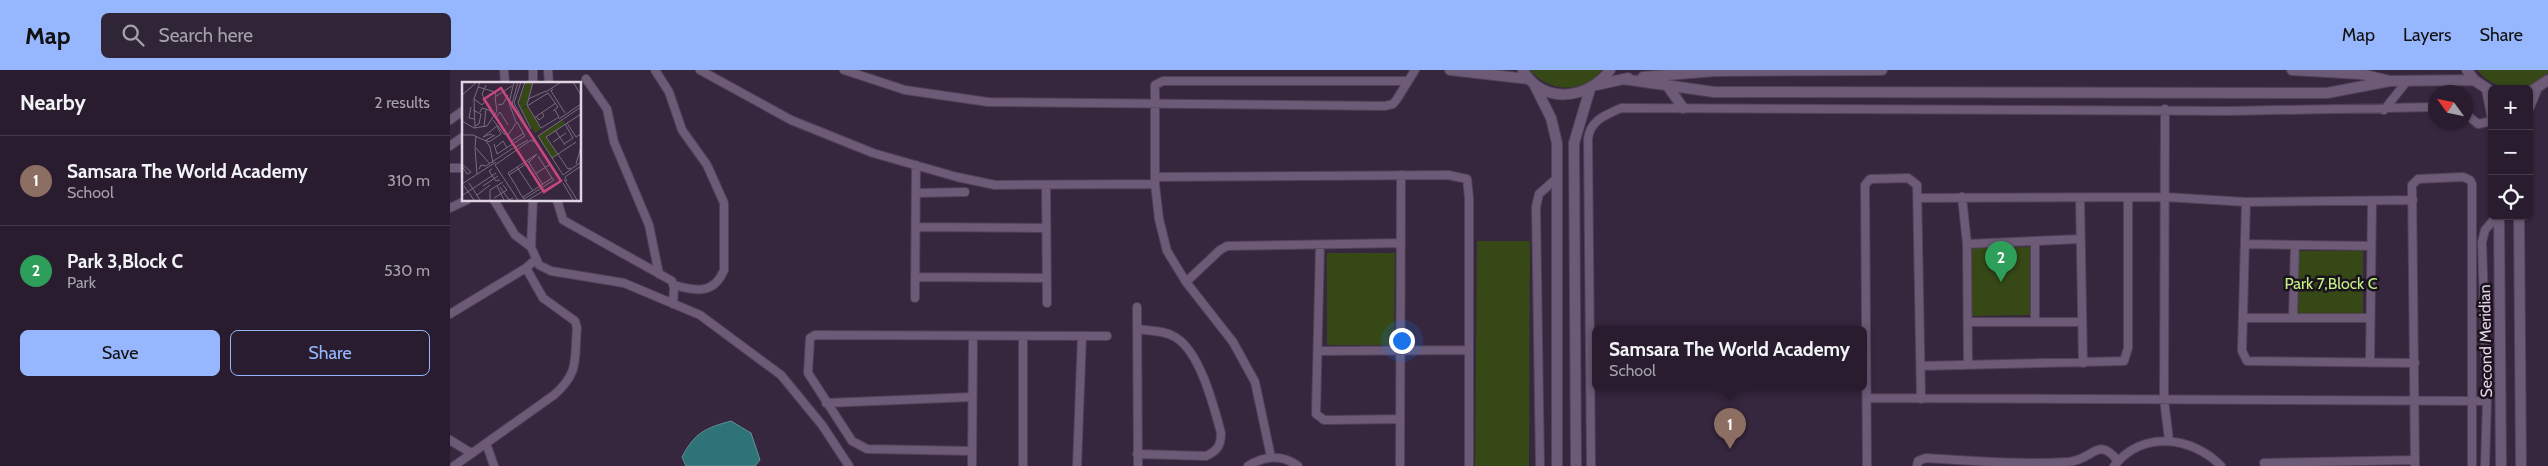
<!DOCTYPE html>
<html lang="en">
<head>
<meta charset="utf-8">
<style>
  body { margin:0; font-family:Cabin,sans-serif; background:#302536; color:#f1f3f6 }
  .controls { position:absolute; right:15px; top:15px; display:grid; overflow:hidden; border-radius:8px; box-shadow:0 1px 4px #0004 }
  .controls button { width:45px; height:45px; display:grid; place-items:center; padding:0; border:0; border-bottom:1px solid #443a4a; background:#281c2e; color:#f1f3f6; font:25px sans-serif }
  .compass { position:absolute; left:1978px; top:15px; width:45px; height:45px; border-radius:50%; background:#281c2e; box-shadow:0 1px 4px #0004; rotate:303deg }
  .you { position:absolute; left:951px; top:270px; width:18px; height:18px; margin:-12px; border:4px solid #fff; border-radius:50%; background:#1a73e8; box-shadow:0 0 0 8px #1a73e833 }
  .badge { display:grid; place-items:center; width:32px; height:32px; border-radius:50%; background:#96b6fd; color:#fff; font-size:16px; font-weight:700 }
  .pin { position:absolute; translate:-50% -41px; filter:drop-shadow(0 1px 2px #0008) }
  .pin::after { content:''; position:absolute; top:26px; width:18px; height:15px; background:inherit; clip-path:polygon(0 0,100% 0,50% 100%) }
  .popup { position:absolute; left:1142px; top:256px; width:275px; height:65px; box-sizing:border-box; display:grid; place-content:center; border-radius:8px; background:#281c2e; filter:drop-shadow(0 1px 4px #0005); font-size:16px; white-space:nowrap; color:#a5a1aa }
  .popup b { font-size:19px; color:#f1f3f6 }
  .popup::after { content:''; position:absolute; left:50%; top:100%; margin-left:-10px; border:10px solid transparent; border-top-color:#281c2e }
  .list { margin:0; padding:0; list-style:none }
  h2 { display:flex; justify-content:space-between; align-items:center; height:65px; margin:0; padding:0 20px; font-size:21px }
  h2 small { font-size:16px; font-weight:400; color:#a5a1aa }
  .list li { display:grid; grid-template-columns:32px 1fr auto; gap:15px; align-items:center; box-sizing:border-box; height:90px; padding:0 20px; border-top:1px solid #443a4a }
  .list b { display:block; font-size:19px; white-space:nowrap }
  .list p { margin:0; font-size:16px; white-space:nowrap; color:#a5a1aa }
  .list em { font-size:16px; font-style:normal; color:#a5a1aa }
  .actions { display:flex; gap:10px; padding:15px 20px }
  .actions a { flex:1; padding:11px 0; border:1px solid #96b6fd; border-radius:8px; text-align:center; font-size:18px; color:#96b6fd }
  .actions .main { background:#96b6fd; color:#111 }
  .icon { flex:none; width:28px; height:28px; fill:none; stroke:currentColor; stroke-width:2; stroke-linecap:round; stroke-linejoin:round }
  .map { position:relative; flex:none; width:2098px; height:396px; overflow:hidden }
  header { display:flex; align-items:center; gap:30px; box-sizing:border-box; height:70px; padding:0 25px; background:#96b6fd; color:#111 }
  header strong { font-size:24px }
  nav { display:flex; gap:28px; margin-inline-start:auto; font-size:18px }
  .search { width:350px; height:45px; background:#302536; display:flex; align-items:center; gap:12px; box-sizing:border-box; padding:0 18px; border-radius:8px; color:#a5a1aa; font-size:19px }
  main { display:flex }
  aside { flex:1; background:#281c2e }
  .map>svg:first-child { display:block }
  .green { fill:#354816 }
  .water { fill:#2d7377; stroke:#629098 }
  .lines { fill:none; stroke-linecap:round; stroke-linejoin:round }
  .street-casing { stroke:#504157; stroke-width:10 }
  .secondary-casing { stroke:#504157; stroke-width:12 }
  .street { stroke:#6d5a76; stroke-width:8 }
  .secondary { stroke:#6d5a76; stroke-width:10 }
  .labels { text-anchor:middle; stroke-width:5; stroke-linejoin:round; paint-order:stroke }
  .park-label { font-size:16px; fill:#c4f184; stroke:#1a121d }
  .street-label { font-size:16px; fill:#ded4e4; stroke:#1a121d }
  .inset-road { fill:none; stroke:#796c80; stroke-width:1 }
  .view { fill:#c9477d; fill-opacity:0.15; stroke:#c9477d; stroke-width:2.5 }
  .inset-edge { fill:none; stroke:#ded4e4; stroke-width:2.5 }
</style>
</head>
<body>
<header>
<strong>Map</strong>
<div class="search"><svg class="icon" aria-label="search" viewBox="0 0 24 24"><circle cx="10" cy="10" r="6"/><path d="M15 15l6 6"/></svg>Search here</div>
<nav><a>Map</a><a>Layers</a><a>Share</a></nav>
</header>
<main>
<aside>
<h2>Nearby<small>2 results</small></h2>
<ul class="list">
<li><span class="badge" style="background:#8d6e63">1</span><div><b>Samsara The World Academy</b><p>School</p></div><em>310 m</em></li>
<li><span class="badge" style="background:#2e9e5b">2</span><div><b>Park 3,Block C</b><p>Park</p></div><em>530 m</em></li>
</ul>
<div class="actions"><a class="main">Save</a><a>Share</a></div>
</aside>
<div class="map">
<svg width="2098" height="396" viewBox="0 0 2098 396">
  <rect width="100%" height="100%" fill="#36263e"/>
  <path class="green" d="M1080,0H1152C1133,24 1099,23 1080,0Z
    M2027,0H2098V3C2079,26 2045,22 2027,0Z
    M1027,171H1080L1079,396H1025Z
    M1580,177V245L1522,246L1521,178Z
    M1849,181H1913V244H1848Z
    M877,183H945L944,275H877Z"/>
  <path class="water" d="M281,351L301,363L310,390L305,396H236L232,387C245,362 256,358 281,351Z"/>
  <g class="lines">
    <g class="street-casing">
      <path id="street" d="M54,0L55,14
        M83,0V14
        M98,0L99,14
        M205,0L219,22L232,60L257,95L274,133V200C264,225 245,221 224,215
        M250,0L341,50L423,83L507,107L545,115L705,114
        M394,0L455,20L538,32L935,36L943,34L947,29L965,0
        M136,9L157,39L164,72L199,155L209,204
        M1715,39L1714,329L1719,370
        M1934,40L1957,11
        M2016,44L2028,54L2042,51
        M0,50L14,40
        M0,76L14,66
        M0,98H14
        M705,107L998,105L1017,109L1019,128V396
        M596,115L597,233
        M468,123L515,122
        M1512,127L1517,174L1518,295
        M1468,128L1715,127L1796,132L1963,130
        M1630,129L1633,293
        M44,130L65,165L81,177
        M83,130L81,177L89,195L101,201L174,213L250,245L331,305L372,355L399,396
        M107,130L113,150L222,211L224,218L223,234
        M1796,132L1792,281L1797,291L1965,293
        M0,138L17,130
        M467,157L596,158
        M1585,172V252
        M1517,174L1630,169
        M1797,174L1921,176
        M870,175L866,344L874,350H881L950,349
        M466,207L596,208
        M736,212L770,180L777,176L951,173
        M465,228L466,95
        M687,237L688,396
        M0,244L76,198L85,190
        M1843,247L1845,175
        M1795,248H1920
        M1518,252H1632
        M687,259C699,261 714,260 725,267C750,281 764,337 771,363C771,376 767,381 756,386L687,384
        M869,281L1019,280
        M1920,293L1922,132
        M1471,296L1674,291L1678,278V128
        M1419,328L2037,331
        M376,333L522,327
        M0,370L21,383
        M36,373L44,396
        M522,381L417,379L402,371L358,303L360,268L365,265L657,266
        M821,387L805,312L783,272L736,212L717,181L709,149L705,114V15L713,11H958
        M1814,393L1965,390
        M4,396L104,325C130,302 124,290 127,258L125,251L93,228L76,198
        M522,396L523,267
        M573,396V266
        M627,396L632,266
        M798,396C814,386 832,384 848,396
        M950,396L951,105
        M1090,396L1086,137L1089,124L1107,108
        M1141,396L1138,69C1140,50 1156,45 1171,38L1779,41L1986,37
        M1417,396L1415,115L1420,109L1458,108L1467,115L1471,329
        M1467,396L1468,391L1476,388C1523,391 1571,395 1618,392C1644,390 1647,365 1668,391
        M1664,396C1692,360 1742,366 1771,396
        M1965,396L1962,115L1968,109L2013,107L2020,110L2022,114V396
        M2035,396L2037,331L2032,172L2035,160L2047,146"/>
    </g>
    <g class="secondary-casing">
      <path id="secondary" d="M1000,0L1078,9
        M1073,0C1092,35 1138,30 1160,0
        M1842,0L1911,4L1940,11L2024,10
        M2017,0L2024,10L2042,22
        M1193,7L1265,1L1432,0
        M1173,9L1264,22L1877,23L1940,11
        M1147,15L1178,8
        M1217,15L1233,38
        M1085,16L1101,48L1107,73V396
        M2037,19L2042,45
        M2079,23L2098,10
        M2079,37L2086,20
        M2049,146L2051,396
        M2069,146L2071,396
        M1126,396L1124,73L1140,19"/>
    </g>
    <use href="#street" class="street"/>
    <use href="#secondary" class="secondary"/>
  </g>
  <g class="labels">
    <g class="park-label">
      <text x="1881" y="219">Park 7,Block C</text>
    </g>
    <g class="street-label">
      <text transform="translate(2035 271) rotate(-91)" y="6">Second Meridian</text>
    </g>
  </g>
  <g transform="translate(12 12)">
    <rect width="119" height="119" fill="#36263e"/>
    <path d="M64,0H71L65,23L59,27L57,19ZM65,24L79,47L73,51L59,28ZM101,38L103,42L84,55L95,72L90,76L76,54Z" fill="#354816"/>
    <path class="inset-road" d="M52,0L47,21L54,40M56,0L50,22L67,49M59,0L52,21L70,54M63,0L56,21L69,47M71,0L65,23L79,46L97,35L93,28M111,0L119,13M16,5L33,10L34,14M91,7L89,9L103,31M84,10L99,0M0,13L15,0M12,17L20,23L24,18M66,17L84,9M23,18L20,12L24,3M36,23L41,22L46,13M65,24L86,11L96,25L91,29M9,25L7,36L13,37M119,25L76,54L101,93L119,80M11,28L19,32L17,42L13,44M18,30L20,26L27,28L33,35M74,34L77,38L82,34L80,30M72,36L94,21M97,37L119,22M31,38L43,53M0,39L12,46L25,44L35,29L33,15L50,4M37,40L34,35L38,30L46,43M105,41L114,55L119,52M22,45L24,27M13,46L12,17L18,0M93,48L103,63M0,53H11L24,59L28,65L31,81M46,53L55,40M14,54L13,65L28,82M31,54L29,52L21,55L35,44L39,52L27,60L24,58L33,53M71,57L97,96M48,60L62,51M91,60L104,51M32,62L35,72L63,54L55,40M102,62L111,56L103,42M34,65L41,59L45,66M13,66L15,92M52,66L66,58M76,74L90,96M90,76L114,60M66,79L81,103M0,82L9,90L5,92L0,84M114,82L119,65M33,83L69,58L72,60M33,83L56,118M55,85L71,109M109,86L106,87L84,55L119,32M17,87L19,83L24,84L51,66M30,87L27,89L34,99L38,98M73,92L87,83M47,93L64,82L70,91M102,97L115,118M105,99L103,95L119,84M7,101L18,118M101,101L111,118M0,102L34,80M2,104L12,118M21,104L36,94M35,104L42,118M38,105L47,118L51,116M1,113L34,91M15,113L28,103M61,115L90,96L92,98L62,117L61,115L59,113L54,104L46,91L75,72L67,80M32,116L45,108L41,103M28,118V108L41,100M66,118L98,99"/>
    <path class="view" d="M39,6L99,99L82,110L22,17Z"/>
    <rect width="119" height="119" class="inset-edge"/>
  </g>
</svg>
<div class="controls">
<button>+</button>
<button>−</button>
<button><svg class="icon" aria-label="locate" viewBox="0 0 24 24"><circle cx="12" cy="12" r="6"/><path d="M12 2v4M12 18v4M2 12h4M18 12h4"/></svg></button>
</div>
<svg class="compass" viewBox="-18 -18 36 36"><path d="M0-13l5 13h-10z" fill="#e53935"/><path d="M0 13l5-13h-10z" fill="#a5a1aa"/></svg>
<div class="you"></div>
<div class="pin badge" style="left:1280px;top:379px;background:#8d6e63">1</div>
<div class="popup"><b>Samsara The World Academy</b>School</div>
<div class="pin badge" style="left:1551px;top:212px;background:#2e9e5b">2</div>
</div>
</main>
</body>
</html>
